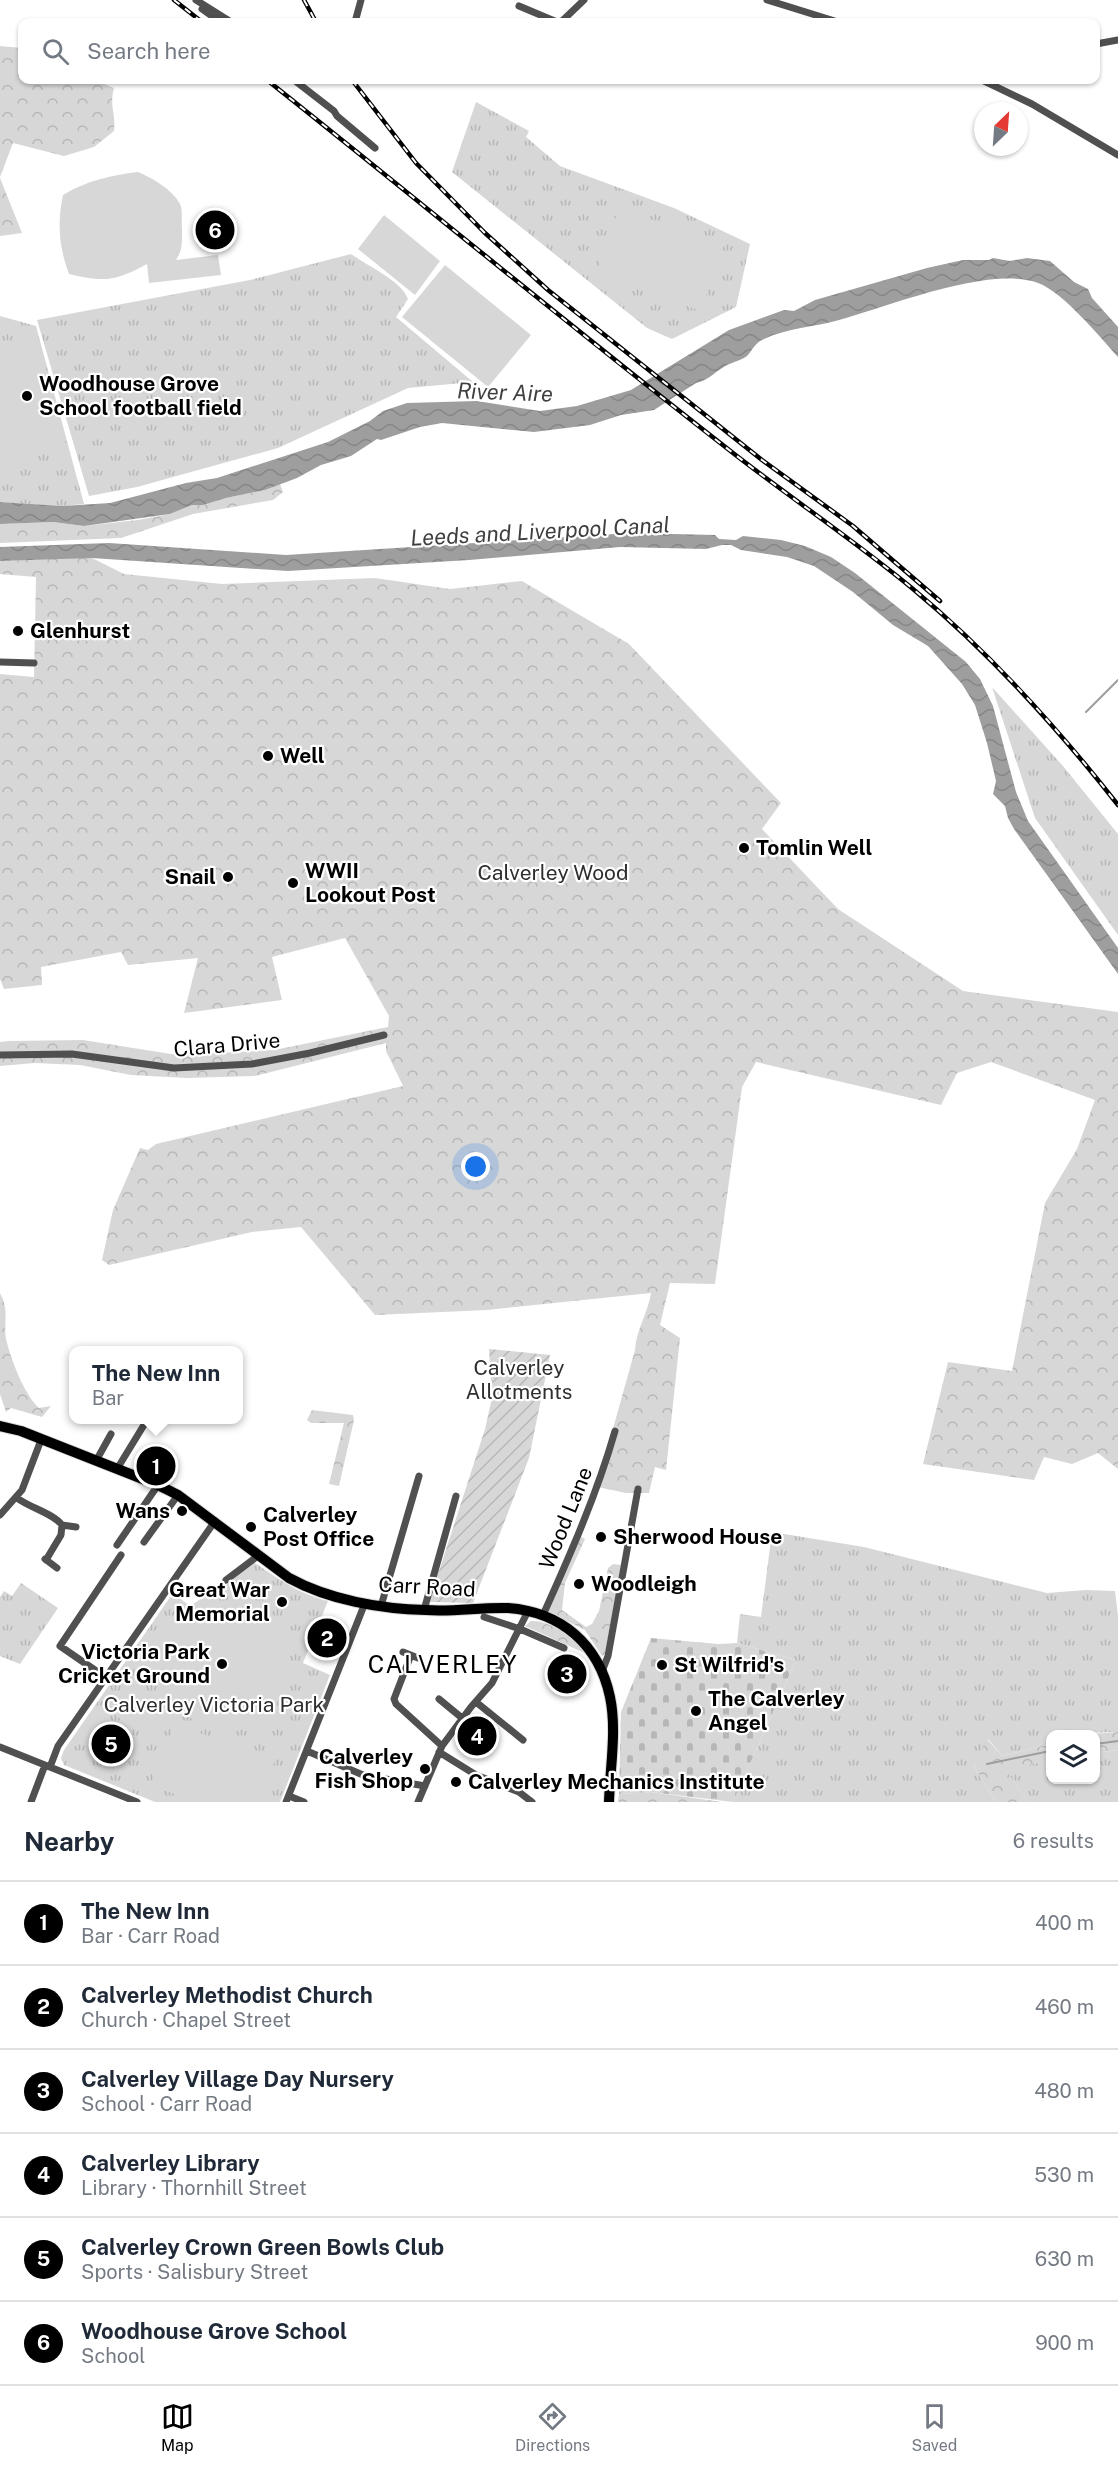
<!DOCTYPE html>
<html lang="en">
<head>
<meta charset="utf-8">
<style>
  body { margin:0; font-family:"Public Sans",sans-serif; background:#f2f2f3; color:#1f2937 }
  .controls { position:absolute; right:18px; bottom:18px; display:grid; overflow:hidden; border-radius:12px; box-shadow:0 2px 4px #0004 }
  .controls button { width:54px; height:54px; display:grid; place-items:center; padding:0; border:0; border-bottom:2px solid #e0e1e3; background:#fff; color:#1f2937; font:30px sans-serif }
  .compass { position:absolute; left:974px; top:102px; width:54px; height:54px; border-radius:50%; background:#fff; box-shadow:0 2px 4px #0004; rotate:25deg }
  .you { position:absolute; left:476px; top:1167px; width:21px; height:21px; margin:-15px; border:4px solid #fff; border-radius:50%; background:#1a73e8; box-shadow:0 0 0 9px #1a73e833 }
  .badge { display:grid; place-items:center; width:39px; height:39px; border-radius:50%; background:#000; color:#fff; font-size:20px; font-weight:700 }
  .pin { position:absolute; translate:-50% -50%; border:3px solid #fff; box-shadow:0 2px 6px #0006 }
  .popup { position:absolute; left:69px; top:1346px; width:174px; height:78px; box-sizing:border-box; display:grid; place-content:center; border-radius:12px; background:#fff; filter:drop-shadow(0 2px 4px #0005); font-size:20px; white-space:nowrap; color:#747a83 }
  .popup b { font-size:22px; color:#1f2937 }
  .popup::after { content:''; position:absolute; left:50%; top:100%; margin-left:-12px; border:12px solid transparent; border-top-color:#fff }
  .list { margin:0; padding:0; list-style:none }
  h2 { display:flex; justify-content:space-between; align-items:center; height:78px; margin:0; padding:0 24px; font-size:26px }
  h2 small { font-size:20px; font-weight:400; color:#747a83 }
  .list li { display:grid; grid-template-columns:39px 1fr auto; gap:18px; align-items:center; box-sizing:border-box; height:84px; padding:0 24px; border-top:2px solid #e0e1e3 }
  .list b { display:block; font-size:22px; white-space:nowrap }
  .list p { margin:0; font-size:20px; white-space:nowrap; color:#747a83 }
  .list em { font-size:20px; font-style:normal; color:#747a83 }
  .icon { flex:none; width:33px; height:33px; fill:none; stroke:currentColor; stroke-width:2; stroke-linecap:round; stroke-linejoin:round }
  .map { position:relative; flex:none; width:1118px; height:1802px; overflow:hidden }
  .search { position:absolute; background:#fff; box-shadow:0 2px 4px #0004; left:18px; right:18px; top:18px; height:66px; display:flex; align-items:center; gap:15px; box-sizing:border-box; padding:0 21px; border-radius:12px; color:#747a83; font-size:22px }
  .sheet { height:582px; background:#fff }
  nav { display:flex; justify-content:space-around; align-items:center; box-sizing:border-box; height:84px; border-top:2px solid #e0e1e3; background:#fff; font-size:16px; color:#747a83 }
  nav a { display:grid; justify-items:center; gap:3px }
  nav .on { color:#000 }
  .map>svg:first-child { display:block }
  .grass { fill:url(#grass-tufts) }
  .forest { fill:url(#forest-crowns) }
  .cemetery { fill:url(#cemetery-stones) }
  .garden { fill:url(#garden-furrows) }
  .pitch { fill:#d7d7d7 }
  .water { fill:url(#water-waves) }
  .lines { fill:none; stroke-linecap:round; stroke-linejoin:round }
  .stream { stroke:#9e9e9e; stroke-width:2 }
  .primary-casing { stroke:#dbdbdb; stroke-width:12 }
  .street { stroke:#505050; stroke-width:7 }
  .primary { stroke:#000; stroke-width:10 }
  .rail-casing { stroke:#000; stroke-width:4.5 }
  .rail { stroke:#fff; stroke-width:2; stroke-dasharray:7; stroke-linecap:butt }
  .poi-dot { fill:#000; stroke:#fff; stroke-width:2 }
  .labels { text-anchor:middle; stroke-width:4.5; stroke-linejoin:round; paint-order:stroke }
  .poi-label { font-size:21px; font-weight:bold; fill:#000; stroke:#fff; text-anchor:start }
  .park-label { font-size:21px; fill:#2e2e2e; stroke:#fff }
  .street-label { font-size:21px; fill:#000; stroke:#fff }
  .water-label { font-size:22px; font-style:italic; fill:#3f3f3f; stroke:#fff }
  .quarter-label { font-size:24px; letter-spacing:1.5px; fill:#000; stroke:#fff }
</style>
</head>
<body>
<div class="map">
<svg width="1118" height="1802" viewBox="0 0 1118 1802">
  <defs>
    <pattern id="grass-tufts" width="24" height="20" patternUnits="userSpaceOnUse" patternTransform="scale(1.5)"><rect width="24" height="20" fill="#d7d7d7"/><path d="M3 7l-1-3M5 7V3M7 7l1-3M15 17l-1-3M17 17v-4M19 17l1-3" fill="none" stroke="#b7b7b7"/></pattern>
    <pattern id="forest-crowns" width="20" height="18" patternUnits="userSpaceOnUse" patternTransform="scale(1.5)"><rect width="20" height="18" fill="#d7d7d7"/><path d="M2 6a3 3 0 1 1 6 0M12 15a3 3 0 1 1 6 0" fill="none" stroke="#b7b7b7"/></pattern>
    <pattern id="cemetery-stones" width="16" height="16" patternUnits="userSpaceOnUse" patternTransform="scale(1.5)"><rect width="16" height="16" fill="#d7d7d7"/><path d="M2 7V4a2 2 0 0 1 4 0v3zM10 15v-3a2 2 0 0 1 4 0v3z" fill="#b7b7b7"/></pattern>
    <pattern id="garden-furrows" width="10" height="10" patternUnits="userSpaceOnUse" patternTransform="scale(1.5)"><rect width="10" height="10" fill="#d7d7d7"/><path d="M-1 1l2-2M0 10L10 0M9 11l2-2" fill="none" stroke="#b7b7b7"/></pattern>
    <pattern id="water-waves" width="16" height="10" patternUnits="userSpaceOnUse" patternTransform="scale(1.5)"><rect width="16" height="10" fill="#9e9e9e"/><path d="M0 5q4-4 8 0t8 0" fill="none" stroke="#868686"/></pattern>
  </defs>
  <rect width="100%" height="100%" fill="#fff"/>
  <path class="grass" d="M476,102L529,131L526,137L560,166L674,208L750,244L736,307L672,339L647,328L452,172Z
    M351,254C366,265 402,281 408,299L396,317L473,382L408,388L278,448L137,487L89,496L37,320L250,280Z
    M0,316L36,326L84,504L63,506L0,502Z
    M992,687L1063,766L1118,834V935L1035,818Z
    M772,1532L864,1547L1047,1593L1086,1590L1115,1591L1118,1616V1732L1050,1734V1744L1002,1756L988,1739L974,1767L996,1802H733L796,1660L737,1643L740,1614L761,1617Z
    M255,1563C282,1581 297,1593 328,1601L303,1663L330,1675L280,1802H155L64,1765L61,1758L64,1750L173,1593L190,1606Z
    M21,1583L58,1608L20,1664L0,1656V1597L4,1591L12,1596Z
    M1118,1750V1802H1028L1004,1768L1050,1761V1780H1096V1753Z"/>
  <path class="forest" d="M0,46L22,48V80H94L114,88C109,107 116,112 114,131L94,147L64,156L13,143L0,177Z
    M0,178L22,233L0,236Z
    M280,484L283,492L273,500L193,514L121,538L0,543V524L53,522L84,526L138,520L170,514L192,505H203L226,498L265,490Z
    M74,558H92L124,574L222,584L375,578L450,589L522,581L629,644L781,803L762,829L838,909L963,991L1118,1012V1469L1098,1453L1072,1464L1044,1457L1034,1480L923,1464L948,1362L1012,1371L1045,1203L1077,1149L1095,1100L991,1062L957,1073L941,1105L756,1062L742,1087L715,1284L670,1283L660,1325L680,1338L666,1470L655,1467L649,1493H626L593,1486L605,1457L635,1350C636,1330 648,1313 651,1293L487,1310L375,1315L301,1227L252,1232L109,1265L102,1260L113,1210L140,1148L148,1150L156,1144L403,1086L386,1051V1043L255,1076L187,1078L131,1075L80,1065L35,1063L0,1066V1042L9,1041L83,1040L177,1055L274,1050L388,1027L389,1016L345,938L272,957L282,1000L184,1013L198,958L128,965L121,952L41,967L42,985L4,989L0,979V674L34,677L36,577L0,574V561Z
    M0,1293C10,1312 3,1323 6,1339C11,1360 24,1394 39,1408L51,1406L42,1417L11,1408L6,1412L0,1394Z
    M312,1410L353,1415L354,1420L339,1486L329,1484L344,1423H311L307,1420Z
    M580,1536L585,1539L565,1583L562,1610L586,1627L592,1624L599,1611L608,1568L613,1564L621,1565L605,1654L602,1656L585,1630L547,1611Z
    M531,1621C552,1620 576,1640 589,1655L525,1626Z
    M1118,1732V1750L1096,1753V1734H1090Z
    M987,1739L1002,1756L1050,1744V1761L1005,1769L1028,1802H996L974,1767Z
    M651,1792L722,1802H618L619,1794Z"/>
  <path class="cemetery" d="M651,1638L718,1644L737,1643L796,1660L733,1802L651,1792L619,1794L621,1712Z"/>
  <path class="garden" d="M489,1349L550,1355L529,1458L473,1603L429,1602L485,1429L492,1398Z"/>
  <path class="pitch" d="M138,172C152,178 172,189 180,204C183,210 181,221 182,228C182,240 183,250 176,260L218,255L221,275L149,283L147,264C114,282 104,282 69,274C59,247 57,223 63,195C86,181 111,175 138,172Z
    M619,208L724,245L701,311L596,274Z
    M384,215L440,261L415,295L358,249Z
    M445,265L531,335L488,387L402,317Z
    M37,335L67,448L0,466V345Z
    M230,1600L248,1603L265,1609L280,1625L288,1648L291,1668L287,1686L267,1719L246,1729L227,1731L207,1727L189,1717L159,1682L152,1661L159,1640L184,1618L209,1603Z
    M129,1679L169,1707L148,1737L108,1710Z
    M106,1717L139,1739L118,1770L84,1749Z
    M175,1724L275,1760L260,1802H195L151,1785Z"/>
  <path class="water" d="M993,258L1010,261L1027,258L1050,261L1074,282L1088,289L1092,298L1118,327V357C1100,337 1063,292 1038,283C989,265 888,307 839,320C814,327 787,328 764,339C755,343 753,349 748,355C743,360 733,362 727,365C717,370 708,381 696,383L654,410L621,415L590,425L534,432L442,423L420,427L381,440L377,439L351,456L321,465L297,478L265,490L226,498L203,505H192L170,514L84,526L53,522L0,524V502L63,506L110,503L186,483L217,478L328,442L370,421L383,411L407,403L477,401L540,411L577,406L631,390L729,330L784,310L794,311L815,300L927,268L963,260H989Z
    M630,533L715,535L719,539L736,540L743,536L781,540L805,546L831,557L855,573L966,662L980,679L993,706L1016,792L1028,821L1118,948V974L1014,829L1008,818L1005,806L993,794L996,781L987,743L975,705L962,684L928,646L893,625L853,592L814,566L787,557L741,550L731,545H722L706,549L620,547L469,560L288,571L92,558L0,561V547L109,543L286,555Z"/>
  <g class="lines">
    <path class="stream" d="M1086,712L1118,680
      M1096,1744L1118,1741
      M987,1764L1050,1751"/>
    <g class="primary-casing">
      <path id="primary" d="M0,1426L21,1431L158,1485L178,1495L289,1578C329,1600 381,1609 426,1610C454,1612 481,1607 508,1608C562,1612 599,1645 610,1697C617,1730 610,1768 609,1802"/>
    </g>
    <path class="street" d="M196,0L231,22
      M767,0L838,22
      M519,6L557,22
      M202,9L220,22
      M355,22L361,0
      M561,22L584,0
      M1096,44L1118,40
      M294,80L334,111L337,116L375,148
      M982,80L1032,104L1118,155
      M0,662L34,663
      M0,1055L72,1054L174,1068L252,1064L310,1053L384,1035
      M96,1461L111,1434
      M117,1469L147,1420
      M17,1498C30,1508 53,1513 62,1525L61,1535L46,1560
      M0,1515L22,1490L41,1440
      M62,1525L76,1527
      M144,1542L178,1495
      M117,1545L158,1485
      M45,1559L57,1568
      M226,1580L259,1555
      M381,1606L419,1476
      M424,1610L456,1496
      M543,1615C570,1555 597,1494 615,1431
      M484,1617L520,1629L564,1648
      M403,1652L418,1658
      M411,1655L394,1699L396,1704L442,1746
      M603,1669L608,1656L638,1489
      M105,1677L60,1646L121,1555
      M439,1699L462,1718
      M476,1702L523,1740
      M0,1747L137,1802
      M307,1751L363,1775L425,1786
      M439,1752L476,1775L519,1792L532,1802
      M50,1767L58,1746L215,1521
      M289,1796L304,1802
      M31,1802L45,1765
      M286,1802L365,1603
      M418,1802L442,1746L471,1707L492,1683L528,1611"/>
    <use href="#primary" class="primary"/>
    <g class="rail-casing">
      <path id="rail" d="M174,0L202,22
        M304,0L316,22
        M267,80C423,204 576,331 733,453C792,499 855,541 913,589C990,653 1056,726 1118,805
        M352,80L416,163L485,233L548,290L762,460L853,526L940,601"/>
    </g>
    <use href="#rail" class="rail"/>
  </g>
  <g class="poi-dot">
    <circle cx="27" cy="396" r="6"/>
    <circle cx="18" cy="631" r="6"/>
    <circle cx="268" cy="756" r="6"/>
    <circle cx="744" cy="848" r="6"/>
    <circle cx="228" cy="877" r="6"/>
    <circle cx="293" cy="883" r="6"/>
    <circle cx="182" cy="1511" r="6"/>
    <circle cx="251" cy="1527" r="6"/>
    <circle cx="601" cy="1537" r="6"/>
    <circle cx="579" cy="1584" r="6"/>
    <circle cx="282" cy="1602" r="6"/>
    <circle cx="222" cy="1664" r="6"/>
    <circle cx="662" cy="1665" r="6"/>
    <circle cx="696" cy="1711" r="6"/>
    <circle cx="425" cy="1769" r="6"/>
    <circle cx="456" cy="1782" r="6"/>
  </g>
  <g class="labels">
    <g class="poi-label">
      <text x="39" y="391">Woodhouse Grove<tspan x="39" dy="24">School football field</tspan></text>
      <text x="30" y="638">Glenhurst</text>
      <text x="280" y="763">Well</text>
      <text x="756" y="855">Tomlin Well</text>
      <text x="305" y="878">WWII<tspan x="305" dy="24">Lookout Post</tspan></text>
      <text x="216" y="884" text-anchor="end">Snail</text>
      <text x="170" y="1518" text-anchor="end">Wans</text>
      <text x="263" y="1522">Calverley<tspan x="263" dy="24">Post Office</tspan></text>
      <text x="613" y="1544">Sherwood House</text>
      <text x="591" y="1591">Woodleigh</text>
      <text x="270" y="1597" text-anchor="end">Great War<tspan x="270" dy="24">Memorial</tspan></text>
      <text x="210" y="1659" text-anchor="end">Victoria Park<tspan x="210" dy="24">Cricket Ground</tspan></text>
      <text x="674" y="1672">St Wilfrid's</text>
      <text x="708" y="1706">The Calverley<tspan x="708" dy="24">Angel</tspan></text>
      <text x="413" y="1764" text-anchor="end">Calverley<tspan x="413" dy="24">Fish Shop</tspan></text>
      <text x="468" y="1789">Calverley Mechanics Institute</text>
    </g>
    <g class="park-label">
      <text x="553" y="880">Calverley Wood</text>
      <text x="519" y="1375">Calverley<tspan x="519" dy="24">Allotments</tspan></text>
      <text x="214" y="1712">Calverley Victoria Park</text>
    </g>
    <g class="street-label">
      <text transform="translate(227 1045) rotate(-5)" y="7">Clara Drive</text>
      <text transform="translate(566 1518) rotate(-68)" y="7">Wood Lane</text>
      <text transform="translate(427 1587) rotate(3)" y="7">Carr Road</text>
    </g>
    <g class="water-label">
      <text transform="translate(505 392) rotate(2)" y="8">River Aire</text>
      <text transform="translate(540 531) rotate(-3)" y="8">Leeds and Liverpool Canal</text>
    </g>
    <g class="quarter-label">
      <text x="443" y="1673">CALVERLEY</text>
    </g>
  </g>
</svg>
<div class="controls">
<button><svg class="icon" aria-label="layers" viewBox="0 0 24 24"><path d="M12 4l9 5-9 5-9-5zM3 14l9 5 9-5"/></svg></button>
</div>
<svg class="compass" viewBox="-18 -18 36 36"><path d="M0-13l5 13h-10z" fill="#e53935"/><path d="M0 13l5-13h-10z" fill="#747a83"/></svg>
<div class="you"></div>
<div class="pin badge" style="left:156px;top:1466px">1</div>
<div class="popup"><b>The New Inn</b>Bar</div>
<div class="pin badge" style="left:327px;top:1638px">2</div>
<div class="pin badge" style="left:567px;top:1674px">3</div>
<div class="pin badge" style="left:477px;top:1736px">4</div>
<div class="pin badge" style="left:111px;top:1744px">5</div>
<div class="pin badge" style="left:215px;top:230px">6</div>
<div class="search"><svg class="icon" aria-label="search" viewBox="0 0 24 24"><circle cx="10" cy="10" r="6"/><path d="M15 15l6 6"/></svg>Search here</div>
</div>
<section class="sheet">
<h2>Nearby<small>6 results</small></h2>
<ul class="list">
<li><span class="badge">1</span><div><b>The New Inn</b><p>Bar · Carr Road</p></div><em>400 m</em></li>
<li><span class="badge">2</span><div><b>Calverley Methodist Church</b><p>Church · Chapel Street</p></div><em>460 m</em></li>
<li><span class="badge">3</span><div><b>Calverley Village Day Nursery</b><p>School · Carr Road</p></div><em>480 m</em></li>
<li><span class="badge">4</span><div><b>Calverley Library</b><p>Library · Thornhill Street</p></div><em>530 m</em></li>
<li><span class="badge">5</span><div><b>Calverley Crown Green Bowls Club</b><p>Sports · Salisbury Street</p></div><em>630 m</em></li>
<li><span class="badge">6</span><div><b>Woodhouse Grove School</b><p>School</p></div><em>900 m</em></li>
</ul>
</section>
<nav>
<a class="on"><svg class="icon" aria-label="map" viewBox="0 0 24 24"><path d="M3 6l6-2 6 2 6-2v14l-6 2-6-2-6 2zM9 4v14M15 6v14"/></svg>Map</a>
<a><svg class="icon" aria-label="directions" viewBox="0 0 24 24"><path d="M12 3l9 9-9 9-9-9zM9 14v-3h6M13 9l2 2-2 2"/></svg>Directions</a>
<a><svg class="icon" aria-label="saved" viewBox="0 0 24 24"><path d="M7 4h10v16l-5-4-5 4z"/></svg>Saved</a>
</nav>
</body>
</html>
